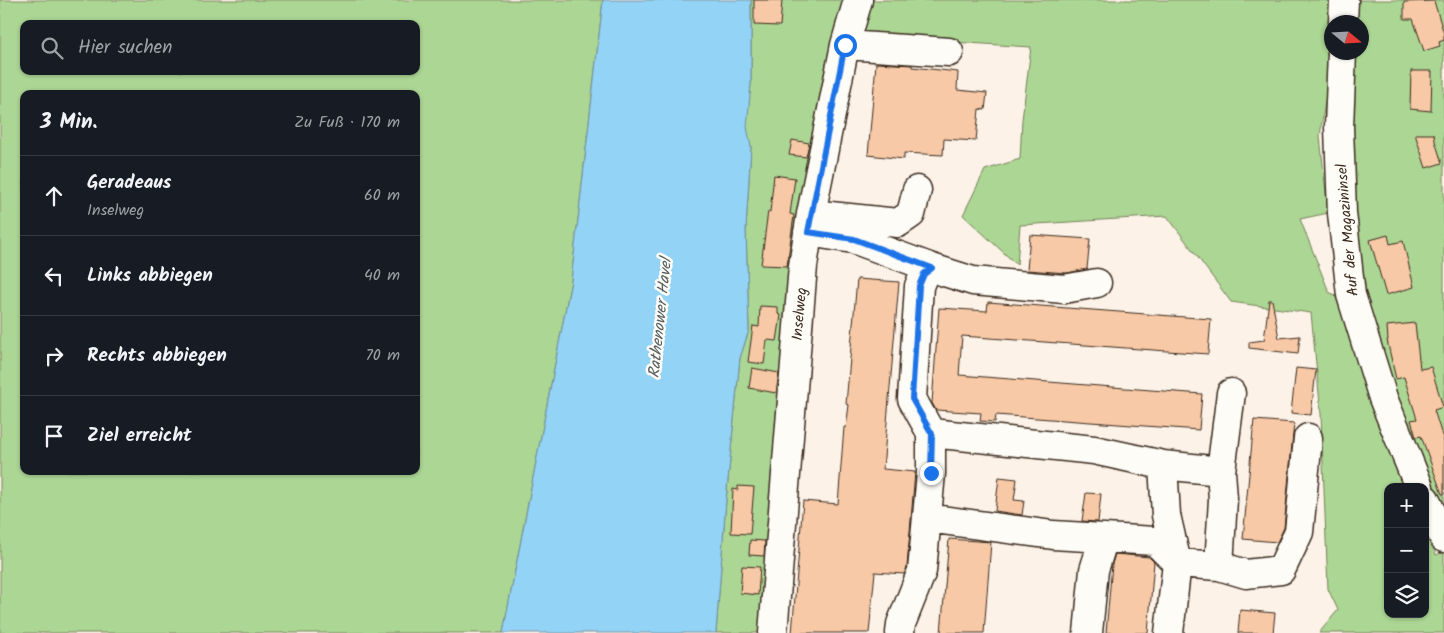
<!DOCTYPE html>
<html lang="de">
<head>
<meta charset="utf-8">
<style>
  body { margin:0; font-family:Kalam,sans-serif; background:#242831; color:#f1f3f6 }
  .controls { position:absolute; right:15px; bottom:15px; display:grid; overflow:hidden; border-radius:10px; box-shadow:0 1px 4px #0004 }
  .controls button { width:45px; height:45px; display:grid; place-items:center; padding:0; border:0; border-bottom:1px solid #363941; background:#171b24; color:#f1f3f6; font:25px sans-serif }
  .compass { position:absolute; left:1324px; top:15px; width:45px; height:45px; border-radius:50%; background:#171b24; box-shadow:0 1px 4px #0004; rotate:108deg }
  .stop { position:absolute; width:15px; height:15px; margin:-11px; border:4px solid #1a73e8; border-radius:50%; background:#fff }
  .stop.end { background:#1a73e8; border-color:#fff; box-shadow:0 1px 5px #0008 }
  .list { margin:0; padding:0; list-style:none }
  h2 { display:flex; justify-content:space-between; align-items:center; height:65px; margin:0; padding:0 20px; font-size:21px }
  h2 small { font-size:16px; font-weight:400; color:#9ea1a6 }
  .list li { display:grid; grid-template-columns:32px 1fr auto; gap:15px; align-items:center; box-sizing:border-box; height:80px; padding:0 20px; border-top:1px solid #363941 }
  .list b { display:block; font-size:19px; white-space:nowrap }
  .list p { margin:0; font-size:16px; white-space:nowrap; color:#9ea1a6 }
  .list em { font-size:16px; font-style:normal; color:#9ea1a6 }
  .icon { flex:none; width:28px; height:28px; fill:none; stroke:currentColor; stroke-width:2; stroke-linecap:round; stroke-linejoin:round }
  .map { position:relative; flex:none; width:1444px; height:633px; overflow:hidden }
  .search { position:absolute; background:#171b24; box-shadow:0 1px 4px #0004; left:20px; top:20px; width:400px; height:55px; display:flex; align-items:center; gap:12px; box-sizing:border-box; padding:0 18px; border-radius:10px; color:#9ea1a6; font-size:19px }
  .panel { position:absolute; background:#171b24; box-shadow:0 1px 4px #0004; left:20px; top:90px; width:400px; height:385px; border-radius:10px }
  .map>svg:first-child { display:block }
  .green { fill:#acd694; stroke:#748059; fill-rule:evenodd }
  .water { fill:#93d3f5; stroke:#708f9f }
  .building { fill:#f7c9a6; stroke:#3b2a1e }
  .lines { fill:none; stroke-linecap:round; stroke-linejoin:round }
  .minor-casing { stroke:#3b2a1e; stroke-width:31 }
  .minor { stroke:#fdfcf7; stroke-width:28 }
  .route { stroke:#1a73e8; stroke-width:6 }
  .labels { text-anchor:middle; stroke-width:5; stroke-linejoin:round; paint-order:stroke }
  .street-label { font-size:15px; fill:#3b2a1e; stroke:#fdfcf7 }
  .water-label { font-size:16px; font-style:italic; fill:#555d5e; stroke:#fdfcf7 }
</style>
</head>
<body>
<div class="map">
<svg width="1444" height="633" viewBox="0 0 1444 633">
  <rect width="100%" height="100%" fill="#fcf2e7"/>
  <filter id="ink" filterUnits="userSpaceOnUse"><feTurbulence type="fractalNoise" baseFrequency=".02" numOctaves="2"/><feDisplacementMap in="SourceGraphic" scale="10" xChannelSelector="R" yChannelSelector="G"/><feConvolveMatrix kernelMatrix="1 2 1 2 8 2 1 2 1" color-interpolation-filters="sRGB"/></filter>
  <g filter="url(#ink)">
    <path class="green" d="M0,0H603L571,281L503,633H0ZM24,24H416V71H24ZM24,94H416V471H24Z
      M751,0H843L826,64L799,205L789,289L763,633H716L726,500L740,358L749,330L746,229L751,146L746,127L751,84Z
      M867,0H1335L1332,22V53L1320,136L1328,213L1300,219L1329,292L1335,295L1410,487H1388V614H1425V526L1436,555L1444,552V633H1319L1338,610L1328,589L1321,414L1311,313L1231,302L1167,216L1020,225L1017,265L963,215L985,170L1020,159L1022,120L1031,47L857,36Z
      M1352,0H1444V521L1390,396L1363,295L1354,217L1351,53L1362,52V22H1352Z"/>
    <path class="water" d="M603,0H751V84L747,127L751,146L746,229L749,330L740,358L726,500L716,633H503L571,281Z"/>
    <path class="building" d="M754,0H782L780,26L754,25Z
      M1434,1L1444,34V40L1439,42L1440,46L1424,51L1413,19H1404V2Z
      M876,63L912,65V67L958,72L957,90L987,93L985,110L979,109L976,141L944,139L943,155L904,153V159L868,155Z
      M1411,71H1432L1431,111L1410,109Z
      M1415,134H1434L1435,141L1442,163L1426,168Z
      M792,140L809,143L806,157L789,155Z
      M774,175L795,178L790,214L794,215L787,266L761,265L768,211L770,212Z
      M1030,235L1090,239L1087,269L1067,273L1027,270Z
      M1388,235L1390,244L1403,241L1414,287L1386,295L1370,240Z
      M857,279L899,282L883,469L915,472L907,567L904,574L875,572L869,633H792L803,501L838,504L844,427L846,428L849,405L846,404Z
      M1269,300H1272L1279,338L1300,336L1298,354L1249,348V342L1264,340Z
      M988,302L1211,319L1208,354L962,336L959,375L1202,394L1199,430L996,415L995,422L980,421L981,413L936,410L932,403L939,308L987,311Z
      M760,306L778,307V314L781,315L777,341L767,340L764,364L748,362L753,326L759,327Z
      M1415,323L1420,369L1431,367L1443,407L1434,410L1444,442V494H1442L1421,436L1416,437L1411,420L1417,419L1404,377L1396,379L1387,340H1388L1387,326Z
      M752,368L779,373L776,393L749,388Z
      M1296,368L1316,370L1311,415L1291,413Z
      M1254,420L1294,423L1284,528L1277,542L1243,539Z
      M999,477L1017,479L1014,500L1024,501L1022,515L995,511Z
      M738,486L754,487L750,534L731,533L733,489L738,490Z
      M1086,493L1101,494L1098,522L1082,521Z
      M949,539L991,542L984,633H941Z
      M750,540L765,541L764,556L749,555Z
      M1115,554L1149,557L1154,562L1148,633H1106L1112,564Z
      M742,566L760,567L758,595L740,593Z
      M1240,610L1275,613L1273,633H1238Z"/>
    <g class="lines">
      <g class="minor-casing">
        <path id="minor" d="M1343,22L1344,0
          M845,45L949,52
          M1342,52L1339,127L1342,213L1351,295L1383,398L1419,487
          M811,214L898,223L911,214L917,190
          M808,232L853,239L932,268L973,281L1064,289L1097,283
          M931,433L1094,450L1163,465L1166,515L1177,563L1169,633
          M1163,465L1221,471L1223,499L1219,566
          M1221,471L1231,393
          M1425,499L1444,538
          M927,518L1053,535L1155,541L1177,563L1219,566L1246,574L1281,570L1299,532L1308,438
          M773,633L803,266L811,214L845,45L858,0
          M900,633L901,624L922,571L931,473V433L912,399L919,286L924,274L932,268
          M1088,633L1094,570L1104,538"/>
      </g>
      <use href="#minor" class="minor"/>
    </g>
  </g>
  <g class="lines" filter="url(#ink)">
    <path class="route" d="M845,45L808,232L854,239L932,268L924,274L919,286L912,399L932,434L931,473"/>
  </g>
  <g class="labels">
    <g class="street-label">
      <text transform="translate(1347 230) rotate(-95)" y="5">Auf der Magazininsel</text>
      <text transform="translate(799 314) rotate(-85)" y="5">Inselweg</text>
    </g>
    <g class="water-label">
      <text transform="translate(659 318) rotate(-84)" y="6">Rathenower Havel</text>
    </g>
  </g>
</svg>
<div class="controls">
<button>+</button>
<button>−</button>
<button><svg class="icon" aria-label="layers" viewBox="0 0 24 24"><path d="M12 4l9 5-9 5-9-5zM3 14l9 5 9-5"/></svg></button>
</div>
<svg class="compass" viewBox="-18 -18 36 36"><path d="M0-13l5 13h-10z" fill="#e53935"/><path d="M0 13l5-13h-10z" fill="#9ea1a6"/></svg>
<div class="stop" style="left:845px;top:45px"></div>
<div class="stop end" style="left:931px;top:473px"></div>
<div class="search"><svg class="icon" aria-label="search" viewBox="0 0 24 24"><circle cx="10" cy="10" r="6"/><path d="M15 15l6 6"/></svg>Hier suchen</div>
<section class="panel">
<h2>3 Min.<small>Zu Fuß · 170 m</small></h2>
<ul class="list">
<li><svg class="icon" aria-label="ahead" viewBox="0 0 24 24"><path d="M12 20V5M6 11l6-6 6 6"/></svg><div><b>Geradeaus</b><p>Inselweg</p></div><em>60 m</em></li>
<li><svg class="icon" aria-label="left" viewBox="0 0 24 24"><path d="M17 20v-9H6M10 6l-5 5 5 5"/></svg><div><b>Links abbiegen</b></div><em>40 m</em></li>
<li><svg class="icon" aria-label="right" viewBox="0 0 24 24"><path d="M7 20v-9h11M14 6l5 5-5 5"/></svg><div><b>Rechts abbiegen</b></div><em>70 m</em></li>
<li><svg class="icon" aria-label="arrive" viewBox="0 0 24 24"><path d="M6 21V4h12l-3 4 3 4H6"/></svg><div><b>Ziel erreicht</b></div></li>
</ul>
</section>
</div>
</body>
</html>
